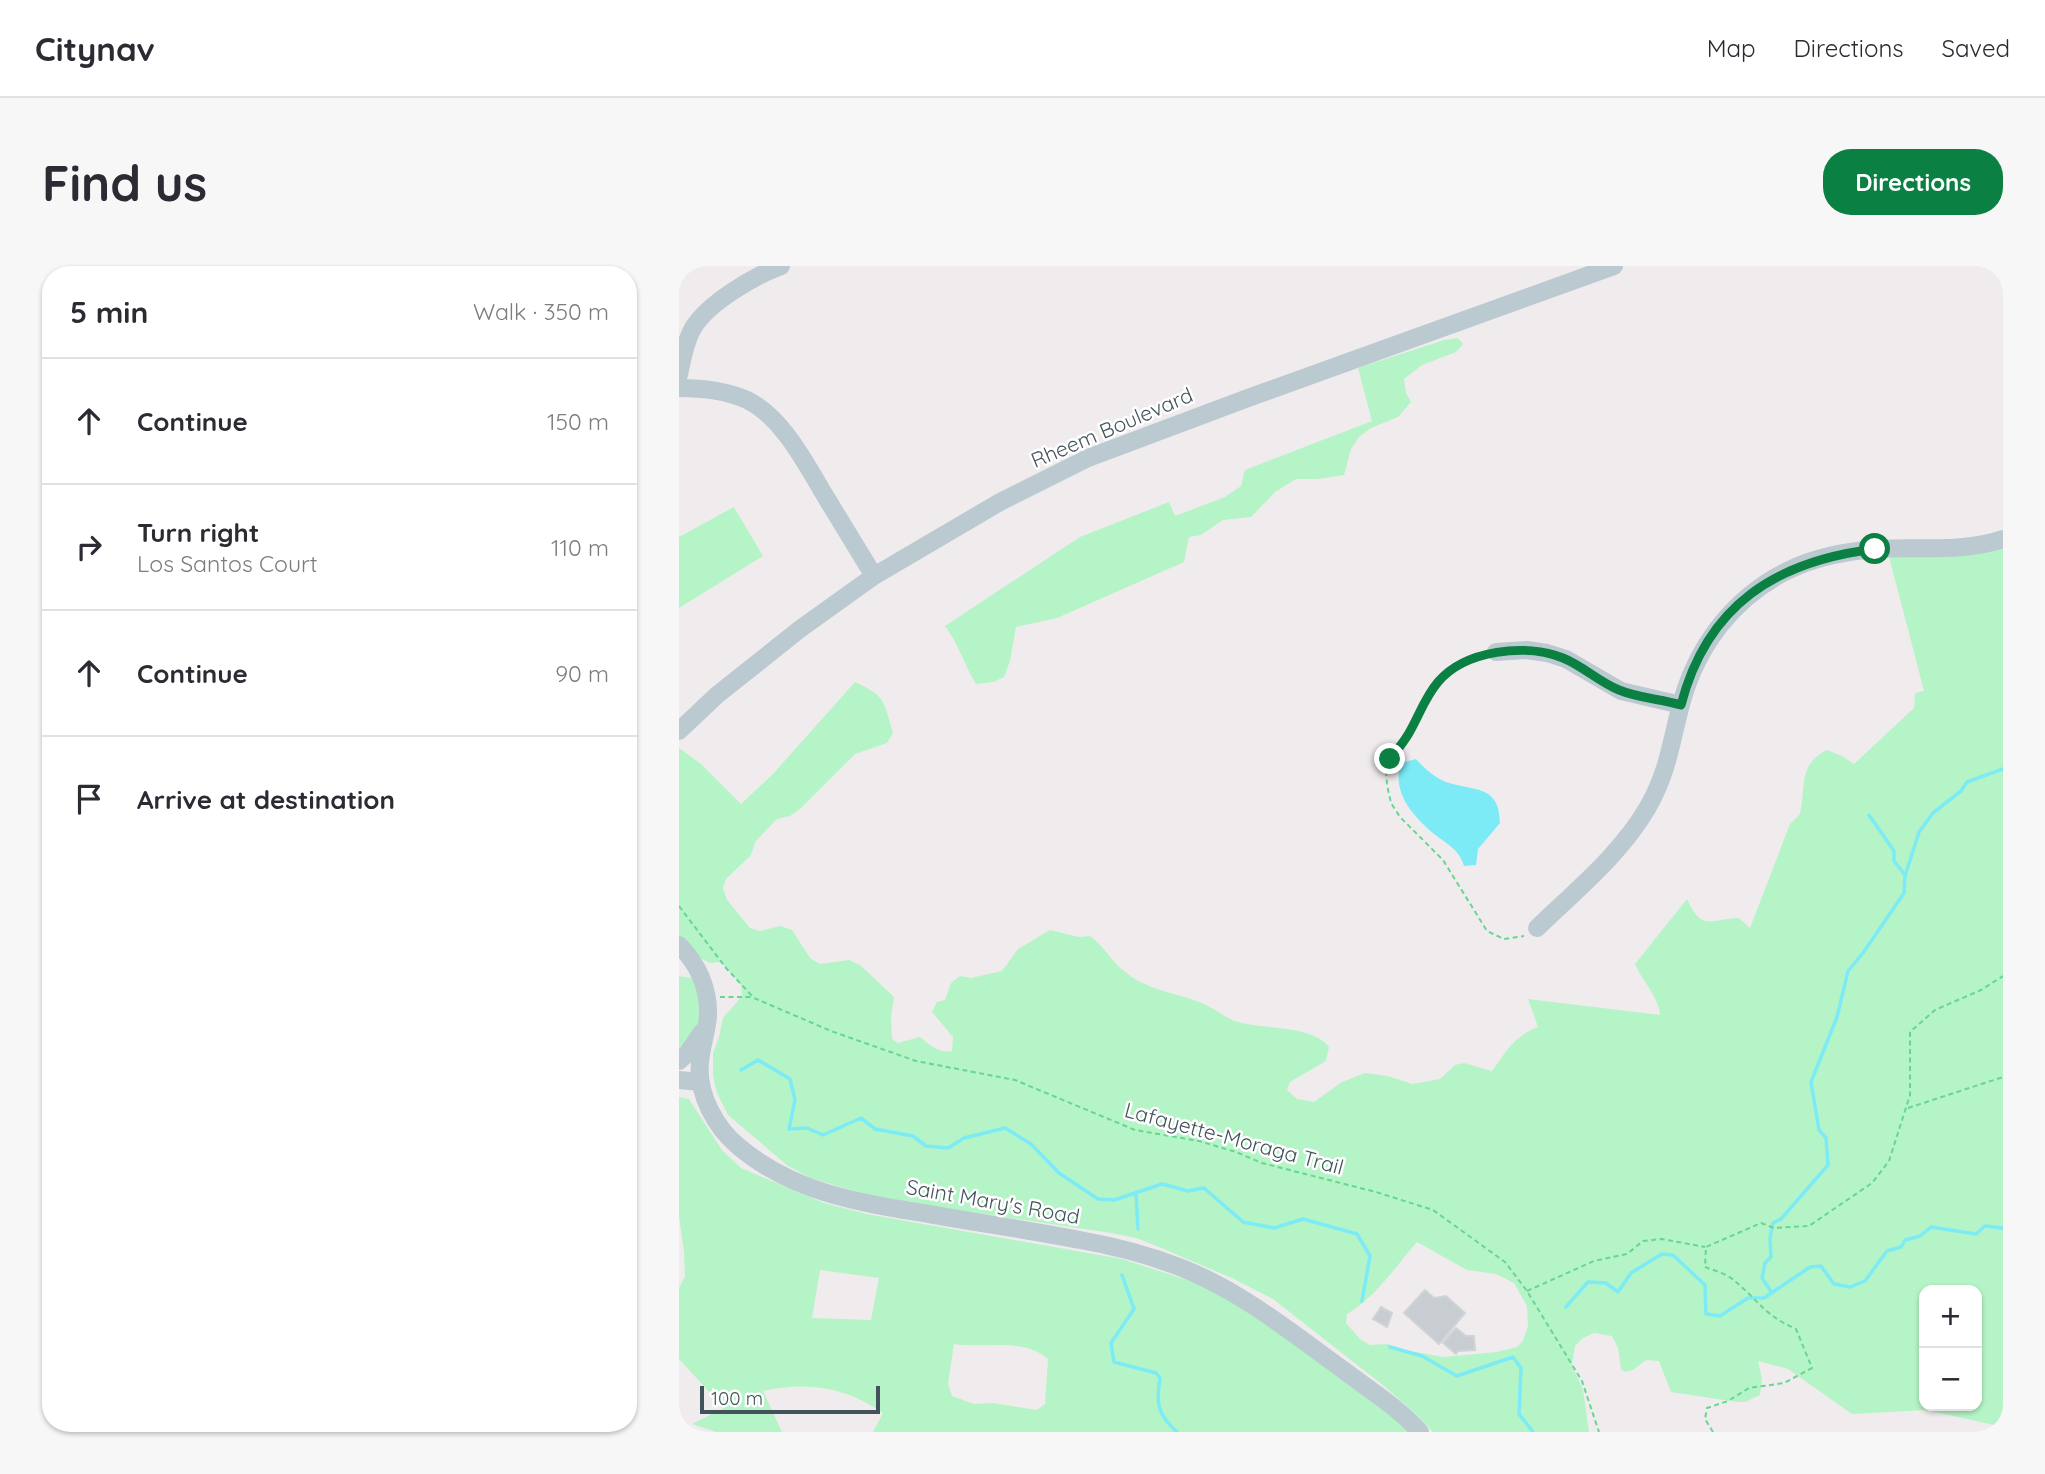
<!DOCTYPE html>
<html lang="en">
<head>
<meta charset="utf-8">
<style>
  body { margin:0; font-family:Quicksand,sans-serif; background:#f7f7f7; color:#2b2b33 }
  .controls { position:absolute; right:21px; bottom:21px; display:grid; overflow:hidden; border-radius:14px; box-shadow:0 2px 5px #0004 }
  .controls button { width:63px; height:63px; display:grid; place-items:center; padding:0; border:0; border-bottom:2px solid #e1e1e2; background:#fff; color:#2b2b33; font:35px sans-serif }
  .scale { position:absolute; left:21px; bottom:18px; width:180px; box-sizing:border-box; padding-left:7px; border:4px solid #43535c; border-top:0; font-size:19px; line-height:24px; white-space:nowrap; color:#43535c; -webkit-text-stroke:5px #fff; paint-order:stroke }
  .stop { position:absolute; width:21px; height:21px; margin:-16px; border:5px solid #0b8043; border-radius:50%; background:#fff }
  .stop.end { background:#0b8043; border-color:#fff; box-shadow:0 2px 7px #0008 }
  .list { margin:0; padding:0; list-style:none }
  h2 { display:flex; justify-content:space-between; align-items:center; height:91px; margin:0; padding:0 28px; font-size:30px }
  h2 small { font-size:23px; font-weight:400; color:#7c7c81 }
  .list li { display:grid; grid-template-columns:46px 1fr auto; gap:21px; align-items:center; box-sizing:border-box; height:126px; padding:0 28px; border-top:2px solid #e1e1e2 }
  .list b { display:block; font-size:26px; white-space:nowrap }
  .list p { margin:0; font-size:23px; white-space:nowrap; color:#7c7c81 }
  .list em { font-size:23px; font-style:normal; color:#7c7c81 }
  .icon { flex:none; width:38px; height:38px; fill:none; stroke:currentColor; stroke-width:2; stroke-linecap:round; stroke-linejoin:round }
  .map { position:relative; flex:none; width:1324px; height:1166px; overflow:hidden; border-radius:28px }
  header { display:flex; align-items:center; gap:42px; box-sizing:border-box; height:98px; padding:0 35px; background:#fff; border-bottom:2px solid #e1e1e2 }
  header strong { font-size:33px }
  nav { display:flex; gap:38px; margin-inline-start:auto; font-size:24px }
  .intro { display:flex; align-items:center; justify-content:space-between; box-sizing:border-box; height:168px; padding:0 42px }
  h1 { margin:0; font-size:49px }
  .button { padding:18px 32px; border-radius:28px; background:#0b8043; color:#fff; font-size:24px; font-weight:700 }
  main { display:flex; gap:42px; padding:0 42px }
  aside { flex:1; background:#fff; border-radius:28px; box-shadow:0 2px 5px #0004 }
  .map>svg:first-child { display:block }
  .green { fill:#b5f4c6; fill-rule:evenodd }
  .water { fill:#7cebf6 }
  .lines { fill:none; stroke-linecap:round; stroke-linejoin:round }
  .stream { stroke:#7cebf6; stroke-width:3.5 }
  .building { fill:#c8cdd2; stroke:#d0d4d9; stroke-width:2 }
  .path { stroke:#69d593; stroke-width:2; stroke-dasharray:5 3.5; stroke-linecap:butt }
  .minor { stroke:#bbcad1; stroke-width:18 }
  .route { stroke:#0b8043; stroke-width:9 }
  .labels { text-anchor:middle; stroke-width:5; stroke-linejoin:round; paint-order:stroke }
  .street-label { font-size:21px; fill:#43535c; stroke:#fff }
</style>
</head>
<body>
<header>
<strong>Citynav</strong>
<nav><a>Map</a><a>Directions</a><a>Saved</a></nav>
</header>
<div class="intro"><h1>Find us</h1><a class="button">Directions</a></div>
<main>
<aside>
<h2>5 min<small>Walk · 350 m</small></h2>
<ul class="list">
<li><svg class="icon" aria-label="ahead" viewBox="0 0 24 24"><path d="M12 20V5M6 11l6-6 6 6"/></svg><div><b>Continue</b></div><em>150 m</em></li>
<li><svg class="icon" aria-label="right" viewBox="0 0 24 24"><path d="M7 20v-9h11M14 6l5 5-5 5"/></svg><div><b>Turn right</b><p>Los Santos Court</p></div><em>110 m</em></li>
<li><svg class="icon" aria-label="ahead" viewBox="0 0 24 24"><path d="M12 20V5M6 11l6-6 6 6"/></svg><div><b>Continue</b></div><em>90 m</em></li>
<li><svg class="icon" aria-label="arrive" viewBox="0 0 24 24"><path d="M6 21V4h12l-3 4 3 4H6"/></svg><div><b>Arrive at destination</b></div></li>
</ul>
</aside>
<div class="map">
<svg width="1324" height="1166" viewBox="0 0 1324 1166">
  <rect width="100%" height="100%" fill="#f0eced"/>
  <path class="green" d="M779,72L784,78L777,86L743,99L725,113L727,127L732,136L719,151L692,162L680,171L672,183L665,209L639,213H617L596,226L572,251L544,254L522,269L510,271L505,296L378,352L337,361L331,395L325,411L314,416L297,418C285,399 280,378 266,360L401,271L490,236L496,250L546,231L562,220L566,204L693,155L679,102L765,74Z
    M55,241L84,290L0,342V271Z
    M1324,273V1161L1247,1144L1173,1148L1109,1103L1079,1095L1083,1113L1081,1129L1066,1136H1058L992,1126L980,1095L967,1094L954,1104L946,1106L942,1103L939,1082L933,1070L915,1067L904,1072L896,1080L893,1099L904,1124L910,1166H754L739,1150L705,1120L594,1033L555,1013L480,981L457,972L432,967L198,932L132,912L109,900L49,849L38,827L34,810V787L40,771L44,752L63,730L62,719L42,696L30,697L0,679V482L22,498L62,538L94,508L176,416C207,430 205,436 214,467L208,477L176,488L122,542L111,550L98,553L76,576L72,589L47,613L44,622L48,634L71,662L81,665L101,660L113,664L131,692L141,698L170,694L181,699L215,731L212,752L213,773L219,777L241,771C251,779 260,788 273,785L274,771L253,746L258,736L266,734L272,717L281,710L292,712L323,705L339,683L371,664L400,671L411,670C425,680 432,695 445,705C467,724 494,726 520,736C535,741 547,754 563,757C588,763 635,760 650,781L647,795L611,816L608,824L618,833L635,836L663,816L686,807L709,810L733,818L761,813L776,799L785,797L813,805C826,787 836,769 859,761L849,733L981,749C981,733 962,713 956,698L1008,633C1023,666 1031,653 1060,652L1071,662L1111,558L1121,548C1127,521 1119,498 1148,484L1163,490L1175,498L1235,442L1236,427L1245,425L1208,283ZM738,976L788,1004L817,1008L835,1017L848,1040L849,1060L844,1075L838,1081L818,1086L765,1091L725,1084L709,1078L691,1079L682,1074L667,1057L668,1048C697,1031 716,1001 738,976ZM1245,1024H1298V1140H1245Z
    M0,710L24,714L29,750L0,795Z
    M0,831L10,833L43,884L62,902L145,937L188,948L443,993L527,1020L574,1048L703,1142L730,1166H194L204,1147C168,1121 126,1115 84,1125L103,1166H37L13,1158L45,1142L0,1093V1022L6,1010L5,986L0,950ZM141,1004L200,1012L192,1054L133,1052ZM275,1078C306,1083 345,1071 369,1093L366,1138L358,1144L314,1137L295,1138L273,1130L269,1118Z"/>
  <path class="water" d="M737,493C746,503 755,511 767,516C793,525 821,518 821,557L799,583L797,599L785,600C780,583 768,578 755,568C734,550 712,526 722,497Z"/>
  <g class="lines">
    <path class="stream" d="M1190,549L1215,585V595L1226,609
      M62,804L79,794L111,813L116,834L110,863L128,862L144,869L182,852L196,863L234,870L247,880L269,882L285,872L326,862L352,878L380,907L419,933L435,934L483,918L509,925L525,922L564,956L595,962L624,953L678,968L691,990L683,1035
      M457,928L459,963
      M443,1009L455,1043L432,1077L435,1096L477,1107L481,1112C477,1137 478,1148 498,1166
      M1093,1027L1083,1012L1086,997L1092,991L1091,972L1094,957L1102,953L1149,899L1147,872L1140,864L1132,816L1158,751L1169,705L1184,687L1225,627L1226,610L1240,566L1254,547L1282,525L1288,516L1324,503
      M887,1041L909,1016L927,1017L939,1026L952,1007L983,988L994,989L1026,1019L1027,1048L1041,1050L1069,1032H1085L1131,1001L1142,1000L1155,1018L1171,1021L1186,1015L1208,985L1222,981L1226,974L1241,970L1252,961L1297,968L1306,960L1324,962
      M711,1081L743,1090L778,1110L834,1091L842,1102L840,1148L854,1166"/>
  </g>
  <path class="building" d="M746,1024L755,1032L767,1030L786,1047L760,1078L725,1047Z
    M702,1041L713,1047L708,1061L694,1053Z
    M777,1062L787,1070H795L796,1084L779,1085L777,1088L764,1077Z"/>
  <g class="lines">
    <path class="path" d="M801,391L786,397L761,414L746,435L726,474L711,493L707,503L708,519L712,537L721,551L764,594L808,665L825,673L845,670
      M0,640L47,702L75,732L152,765L237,795L336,814L456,864L520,875L557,886L583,897L697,926L754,944L826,996L848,1025L903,1115L920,1166
      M41,731H74
      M1229,842L1324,811
      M848,1025L915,995L948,988L964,975L983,973L1026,981
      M1034,1166L1026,1153L1028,1142L1049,1135L1070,1122L1105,1117L1133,1102L1117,1063C1084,1049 1078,1032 1052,1012C1045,1007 1034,1004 1026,1001L1027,981L1082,957L1095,962L1130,960L1193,917L1210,895L1231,829V766L1256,744L1302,724L1324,710"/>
    <path class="minor" d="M0,109C3,94 6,76 14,62C29,37 75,10 102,0
      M0,122C23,122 46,124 68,134C104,151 128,200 148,233C163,258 179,284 195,310
      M817,386L848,384L868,387L887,393L942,425L1002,439
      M0,465L38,429L121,363L195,310L321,236L409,192L569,132L935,0
      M858,662C896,625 942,588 969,541C990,504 992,474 1003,435C1019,378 1056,330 1110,304C1137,291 1168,285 1198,283C1241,280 1282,287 1324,273
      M0,679C19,698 30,723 29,750C28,766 22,781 21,797C18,827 36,861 59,880C114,927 182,937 250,948C300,957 351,964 401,974C435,980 470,989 503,1002C561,1025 612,1066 663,1103C689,1123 719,1141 741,1166
      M0,795L8,788L23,766
      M0,814L21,816"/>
  </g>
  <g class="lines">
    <path class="route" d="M711,493C718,484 725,476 730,467C740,450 746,431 759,416C786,384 847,377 884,392C904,400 920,416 940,424C959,432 982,433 1002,439C1028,339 1097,295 1196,283"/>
  </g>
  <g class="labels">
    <g class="street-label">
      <text transform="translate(433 162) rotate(-23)" y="7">Rheem Boulevard</text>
      <text transform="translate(555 873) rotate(15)" y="7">Lafayette-Moraga Trail</text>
      <text transform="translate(314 936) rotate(10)" y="7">Saint Mary's Road</text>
    </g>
  </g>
</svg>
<div class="controls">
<button>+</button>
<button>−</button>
</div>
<div class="scale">100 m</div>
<div class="stop" style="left:1196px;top:283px"></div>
<div class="stop end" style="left:711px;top:493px"></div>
</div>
</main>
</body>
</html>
